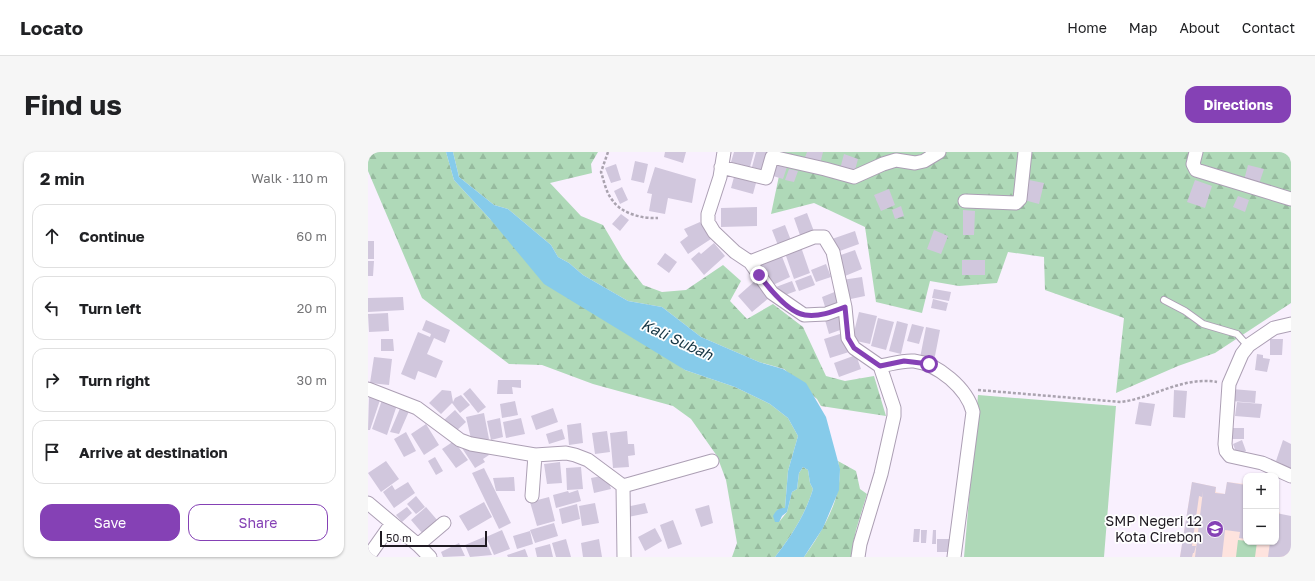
<!DOCTYPE html>
<html lang="en">
<head>
<meta charset="utf-8">
<style>
  body { margin:0; font-family:"Golos Text",sans-serif; background:#f6f6f6; color:#202124 }
  .controls { position:absolute; right:12px; bottom:12px; display:grid; overflow:hidden; border-radius:8px; box-shadow:0 1px 3px #0004 }
  .controls button { width:36px; height:36px; display:grid; place-items:center; padding:0; border:0; border-bottom:1px solid #e0e0e0; background:#fff; color:#202124; font:20px sans-serif }
  .scale { position:absolute; left:12px; bottom:10px; width:107px; box-sizing:border-box; padding-left:4px; border:2px solid #1f1a22; border-top:0; font-size:11px; line-height:14px; white-space:nowrap; color:#1f1a22; -webkit-text-stroke:3px #fff; paint-order:stroke }
  .stop { position:absolute; width:12px; height:12px; margin:-9px; border:3px solid #8541b5; border-radius:50%; background:#fff }
  .stop.end { background:#8541b5; border-color:#fff; box-shadow:0 1px 4px #0008 }
  .list { margin:0; padding:0; list-style:none }
  h2 { display:flex; justify-content:space-between; align-items:center; height:52px; margin:0; padding:0 16px; font-size:17px }
  h2 small { font-size:13px; font-weight:400; color:#757577 }
  .list li { display:grid; grid-template-columns:26px 1fr auto; gap:12px; align-items:center; box-sizing:border-box; height:64px; margin:0 8px 8px; padding:0 8px; border:1px solid #e0e0e0; border-radius:12px }
  .list b { display:block; font-size:15px; white-space:nowrap }
  .list em { font-size:13px; font-style:normal; color:#757577 }
  .actions { display:flex; gap:8px; padding:12px 16px }
  .actions a { flex:1; padding:9px 0; border:1px solid #8541b5; border-radius:12px; text-align:center; font-size:14px; color:#8541b5 }
  .actions .main { background:#8541b5; color:#fff }
  .icon { flex:none; width:22px; height:22px; fill:none; stroke:currentColor; stroke-width:2; stroke-linecap:round; stroke-linejoin:round }
  .map { position:relative; flex:none; width:923px; height:405px; overflow:hidden; border-radius:12px }
  header { display:flex; align-items:center; gap:24px; box-sizing:border-box; height:56px; padding:0 20px; background:#fff; border-bottom:1px solid #e0e0e0 }
  header strong { font-size:19px }
  nav { display:flex; gap:22px; margin-inline-start:auto; font-size:14px }
  .intro { display:flex; align-items:center; justify-content:space-between; box-sizing:border-box; height:96px; padding:0 24px }
  h1 { margin:0; font-size:28px }
  .button { padding:10px 18px; border-radius:12px; background:#8541b5; color:#fff; font-size:14px; font-weight:700 }
  main { display:flex; gap:24px; padding:0 24px }
  aside { flex:1; background:#fff; border-radius:12px; box-shadow:0 1px 3px #0004 }
  .map>svg:first-child { display:block }
  .education { fill:#fee3de }
  .forest { fill:url(#forest-firs) }
  .pitch { fill:#afd9b8 }
  .water { fill:#86cbea }
  .building { fill:#d1c7dd }
  .lines { fill:none; stroke-linecap:round; stroke-linejoin:round }
  .service-casing { stroke:#ac9fb4; stroke-width:8 }
  .minor-casing { stroke:#ac9fb4; stroke-width:15 }
  .path { stroke:#aaa3af; stroke-width:2.5; stroke-dasharray:3 2; stroke-linecap:butt }
  .service { stroke:#fff; stroke-width:6 }
  .minor { stroke:#fff; stroke-width:13 }
  .route { stroke:#8541b5; stroke-width:5 }
  .labels { text-anchor:middle; stroke-width:3.5; stroke-linejoin:round; paint-order:stroke }
  .poi-label { font-size:14px; fill:#1f1a22; stroke:#fff; text-anchor:end }
  .water-label { font-size:15px; font-style:italic; fill:#173745; stroke:#fff }
</style>
</head>
<body>
<header>
<strong>Locato</strong>
<nav><a>Home</a><a>Map</a><a>About</a><a>Contact</a></nav>
</header>
<div class="intro"><h1>Find us</h1><a class="button">Directions</a></div>
<main>
<aside>
<h2>2 min<small>Walk · 110 m</small></h2>
<ul class="list">
<li><svg class="icon" aria-label="ahead" viewBox="0 0 24 24"><path d="M12 20V5M6 11l6-6 6 6"/></svg><div><b>Continue</b></div><em>60 m</em></li>
<li><svg class="icon" aria-label="left" viewBox="0 0 24 24"><path d="M17 20v-9H6M10 6l-5 5 5 5"/></svg><div><b>Turn left</b></div><em>20 m</em></li>
<li><svg class="icon" aria-label="right" viewBox="0 0 24 24"><path d="M7 20v-9h11M14 6l5 5-5 5"/></svg><div><b>Turn right</b></div><em>30 m</em></li>
<li><svg class="icon" aria-label="arrive" viewBox="0 0 24 24"><path d="M6 21V4h12l-3 4 3 4H6"/></svg><div><b>Arrive at destination</b></div></li>
</ul>
<div class="actions"><a class="main">Save</a><a>Share</a></div>
</aside>
<div class="map">
<svg width="923" height="405" viewBox="0 0 923 405">
  <defs>
    <pattern id="forest-firs" width="22" height="20" patternUnits="userSpaceOnUse"><rect width="22" height="20" fill="#afd9b8"/><path d="M5 1l3.5 6h-7zM16 11l3.5 6h-7z" fill="#96ba9e"/></pattern>
  </defs>
  <rect width="100%" height="100%" fill="#f9f0fe"/>
  <path class="education" d="M824,330L848,335V340L857,342L859,330L878,332V390H908V356L912,361L923,405H812Z"/>
  <path class="forest" d="M0,0H78L86,28L122,67L317,218L367,235L402,252L420,266L430,284L420,319L417,356L411,370L419,360L424,340L429,337L431,321L435,315L440,318L442,331L445,337C437,363 424,383 407,405H364L369,391L358,328L349,304L323,267L305,254L225,232L174,213L141,212L54,146L0,19Z
    M85,0H230L223,12L224,21L182,31L213,64L235,73L255,107L275,133L294,140L318,138L355,113L373,129L362,149L379,167L405,152L435,175L458,224L477,229L506,224L518,264L453,254L449,247L416,217L391,210L333,185L294,155L260,149L215,123L201,111L190,105L183,93L140,57L126,53L91,25Z
    M416,0H923V151L847,201L810,214L748,241L756,166L677,138L676,105L640,100L629,131L591,134L562,129L554,161L508,150L497,75L446,51L403,62Z
    M470,309L488,319L492,337L499,342L488,378L483,405H436C454,380 478,341 470,309Z"/>
  <path class="pitch" d="M610,243L748,254L736,405H596Z
    M870,388L889,390L887,405H868Z"/>
  <path class="water" d="M78,0H85L91,25L126,53L140,57L183,93L190,105L201,111L215,123L260,149L294,155L333,185L391,210L415,217L438,231L458,265L472,317L471,338L455,376L436,405H407C424,383 437,363 445,337L442,331L440,318L435,315L431,321L429,337L424,340L419,360L414,364L411,370H407L405,364C408,358 411,356 417,356L420,319L430,284L420,266L402,252L367,235L317,218L176,132L122,67L86,28Z"/>
  <path class="building" d="M297,0H318L315,11L296,5Z
    M366,0H386L382,15L363,10Z
    M388,0H403L398,19L384,15Z
    M439,0H455L452,12L436,8Z
    M476,2L490,7L486,22L472,17Z
    M267,9L280,12L276,31L263,28Z
    M248,12L253,28L243,31L237,16Z
    M408,12L419,15L415,27L405,24Z
    M880,13L896,17L891,32L876,28Z
    M287,15L328,27L324,51L300,46L297,62L281,59L284,42L279,41Z
    M421,17L430,19L426,30L417,28Z
    M366,25L388,31L385,42L363,36Z
    M661,28L676,31L671,52L656,48Z
    M827,28L844,34L837,56L819,50Z
    M254,35L260,48L252,52L246,39Z
    M521,37L527,53L513,59L506,43Z
    M870,44L881,48L877,60L865,55Z
    M533,54L536,64L527,67L524,58Z
    M389,55V74L353,75V56Z
    M595,58L607,59L606,83H595Z
    M439,61L447,82L433,86L426,66Z
    M253,62L261,68L252,79L244,72Z
    M332,70L343,87L320,102L312,90L320,84L316,77Z
    M417,73L424,91L411,96L404,78Z
    M566,78L580,84L573,102L559,97Z
    M487,79L491,92L469,100L464,87Z
    M0,89H6V107H0Z
    M346,91L357,104L336,123L323,107L331,100L333,102Z
    M433,95L442,121L426,127L417,101Z
    M487,98L494,117L477,124L470,104Z
    M297,101L309,110L301,121L289,112Z
    M413,102L422,125L405,133L391,111Z
    M594,108H617V123H594Z
    M0,109H6L5,124H0Z
    M458,112L463,125L448,130L443,118Z
    M443,123L447,133L431,139L427,129Z
    M494,125L497,144L478,148L474,128Z
    M388,128L402,145L384,160L370,144Z
    M424,129L428,139L412,145L408,135Z
    M566,137L583,140L581,149L564,146Z
    M469,139L474,152L458,158L454,145Z
    M35,145L36,158L0,160V146Z
    M565,147L580,151L578,159L563,156Z
    M491,160L509,164L502,192L484,188Z
    M20,161L21,179L1,180L0,162Z
    M471,164L475,177L461,182L457,168Z
    M510,166L526,170L518,198L503,194Z
    M58,168L82,178L77,191L66,186L59,202L75,209L68,226L50,219L47,228L33,222L50,180L62,185L63,182L54,178Z
    M529,169L540,172L533,202L521,199Z
    M544,172L556,175L551,192L539,189Z
    M558,175L572,178L566,209L552,206Z
    M475,181L481,200L462,206L456,187Z
    M13,187H25L26,199H13Z
    M902,187H915L914,203H902Z
    M889,202L895,203V206L902,207L899,220L887,218Z
    M488,203L493,217L471,225L466,211Z
    M6,205L24,207L21,233L2,231Z
    M130,228H153V236L144,235L145,242H129Z
    M102,236L118,255L110,261L95,242Z
    M864,237L888,239L887,251L863,249Z
    M74,238L83,239L85,250L87,246L93,243L102,253L92,261L84,251L73,262L61,251Z
    M806,238L819,239L817,266L805,265Z
    M1,244L12,248L2,278H0Z
    M15,245L30,250L19,283L4,277Z
    M147,249L150,263L134,266L132,252Z
    M771,250L787,252L783,274L767,272Z
    M869,250L894,252L892,266L867,264Z
    M33,254L42,257L31,282L22,280Z
    M185,256L190,270L168,278L163,264Z
    M87,258L98,270L87,280L76,268Z
    M116,261L121,287L104,291L98,265Z
    M132,266L135,285L123,288L119,269Z
    M153,266L157,282L138,286L135,270Z
    M213,271L215,291L201,293L199,273Z
    M58,272L71,293L56,303L43,282Z
    M862,276H876V287H862Z
    M194,277L197,287L181,292L178,282Z
    M239,279L242,300L227,302L224,281Z
    M259,279L260,292H266L267,303L260,304L261,315L245,316L242,281Z
    M38,280L48,299L36,305L26,287Z
    M874,288L878,299L869,303L865,292Z
    M915,288L923,292V320L912,317L914,312L908,309Z
    M86,289L100,308L88,316L74,297Z
    M102,292L107,300L115,295L121,303L115,307L117,310L107,316L94,296Z
    M67,305L75,319L68,323L60,309Z
    M18,309L31,327L13,340L0,321Z
    M192,310L194,331L179,332L176,312Z
    M213,315L215,337L199,338L198,316Z
    M116,316L143,371L131,377L104,321Z
    M239,323L243,337L226,341L223,326Z
    M146,325L147,339H128L125,326Z
    M40,330L47,341L26,356L15,340L24,333L27,338Z
    M824,330L848,335L847,341L857,342L859,330L878,333V387L871,386L872,380L857,378L854,405H827L835,339L834,345L831,344L824,394H828L826,401H825L824,405H812Z
    M210,338L213,349L188,356L185,343L200,339L201,341Z
    M48,344L57,355L48,362L39,352Z
    M181,345L187,369L169,374L162,350Z
    M116,350L124,365L100,379L91,364Z
    M227,351L231,371L214,374L211,354Z
    M277,351L280,361L260,365L258,355Z
    M209,352L212,367L194,372L191,357Z
    M341,353L345,371L333,375L327,357Z
    M39,355L44,361L34,370L28,363Z
    M58,355L70,369L55,382L43,368Z
    M908,361L923,364V405H900L902,390H908Z
    M305,368L314,392L300,397L292,373Z
    M186,371L190,384L167,391L162,378Z
    M287,376L294,389L277,399L270,385Z
    M546,377H552L551,390H545Z
    M134,378L142,397L126,403L118,385Z
    M553,378H559L558,391H553Z
    M565,378H568V392H564Z
    M162,379L165,392L149,397L145,384Z
    M116,385L124,403L102,405L97,393Z
    M198,387L203,405H188L184,391Z
    M231,387L234,405H215L213,391Z
    M569,387H583V400H569Z
    M91,391L97,404L75,405L73,400Z
    M182,392L185,405H169L167,396Z
    M157,397L160,405H140L139,403Z"/>
  <g class="lines">
    <g class="service-casing">
      <path id="service" d="M796,148L817,159L835,172L869,182L880,194"/>
    </g>
    <g class="minor-casing">
      <path id="minor" d="M356,0L352,25L340,62V70L346,80L367,100L382,110L404,141L436,163L458,162L477,155
        M828,0L825,12L828,18L923,47
        M353,15L398,26L404,5L457,17L486,25L515,12L528,8L547,11L556,9L571,0
        M597,49L648,51L652,47L657,0
        M382,110L446,85H456L465,100L477,155L480,186L486,196L512,214L526,256V264L513,322L492,392L490,405
        M923,172L906,176L881,193L874,202L861,232L857,292L858,299L862,304L894,311L923,324
        M512,214C524,212 535,208 546,209C570,212 599,236 605,260L586,405
        M0,237L49,256L92,288L103,292L167,303L198,301L207,303L220,308L255,334L344,309
        M255,334L256,405
        M164,344L167,303
        M0,351L50,393L76,371
        M50,393L62,405
        M0,405L24,371"/>
    </g>
    <path class="path" d="M240,0L233,20C236,29 238,41 245,49C254,62 276,67 290,66
      M610,238L753,250C785,246 815,224 849,230"/>
    <use href="#service" class="service"/>
    <use href="#minor" class="minor"/>
  </g>
  <g class="lines">
    <path class="route" d="M391,123C400,135 421,161 437,163C451,165 464,160 477,155L480,186L486,196L512,214L536,209L561,212"/>
  </g>
  <defs>
    <g id="school-disc" transform="scale(0.9)"><circle r="9.5" fill="#8541b5" stroke="#fff"/><path d="M0-5L7-2L0 1L-7-2ZM-4 1L0 2.5L4 1V4Q0 6-4 4Z" fill="#fff"/></g>
  </defs>
  <g fill-rule="evenodd">
    <use href="#school-disc" x="847" y="377"/>
  </g>
  <g class="labels">
    <g class="poi-label">
      <text x="834" y="374">SMP Negeri 12<tspan x="834" dy="16">Kota Cirebon</tspan></text>
    </g>
    <g class="water-label">
      <text transform="translate(309 188) rotate(25)" y="5">Kali Subah</text>
    </g>
  </g>
</svg>
<div class="controls">
<button>+</button>
<button>−</button>
</div>
<div class="scale">50 m</div>
<div class="stop" style="left:561px;top:212px"></div>
<div class="stop end" style="left:391px;top:123px"></div>
</div>
</main>
</body>
</html>
